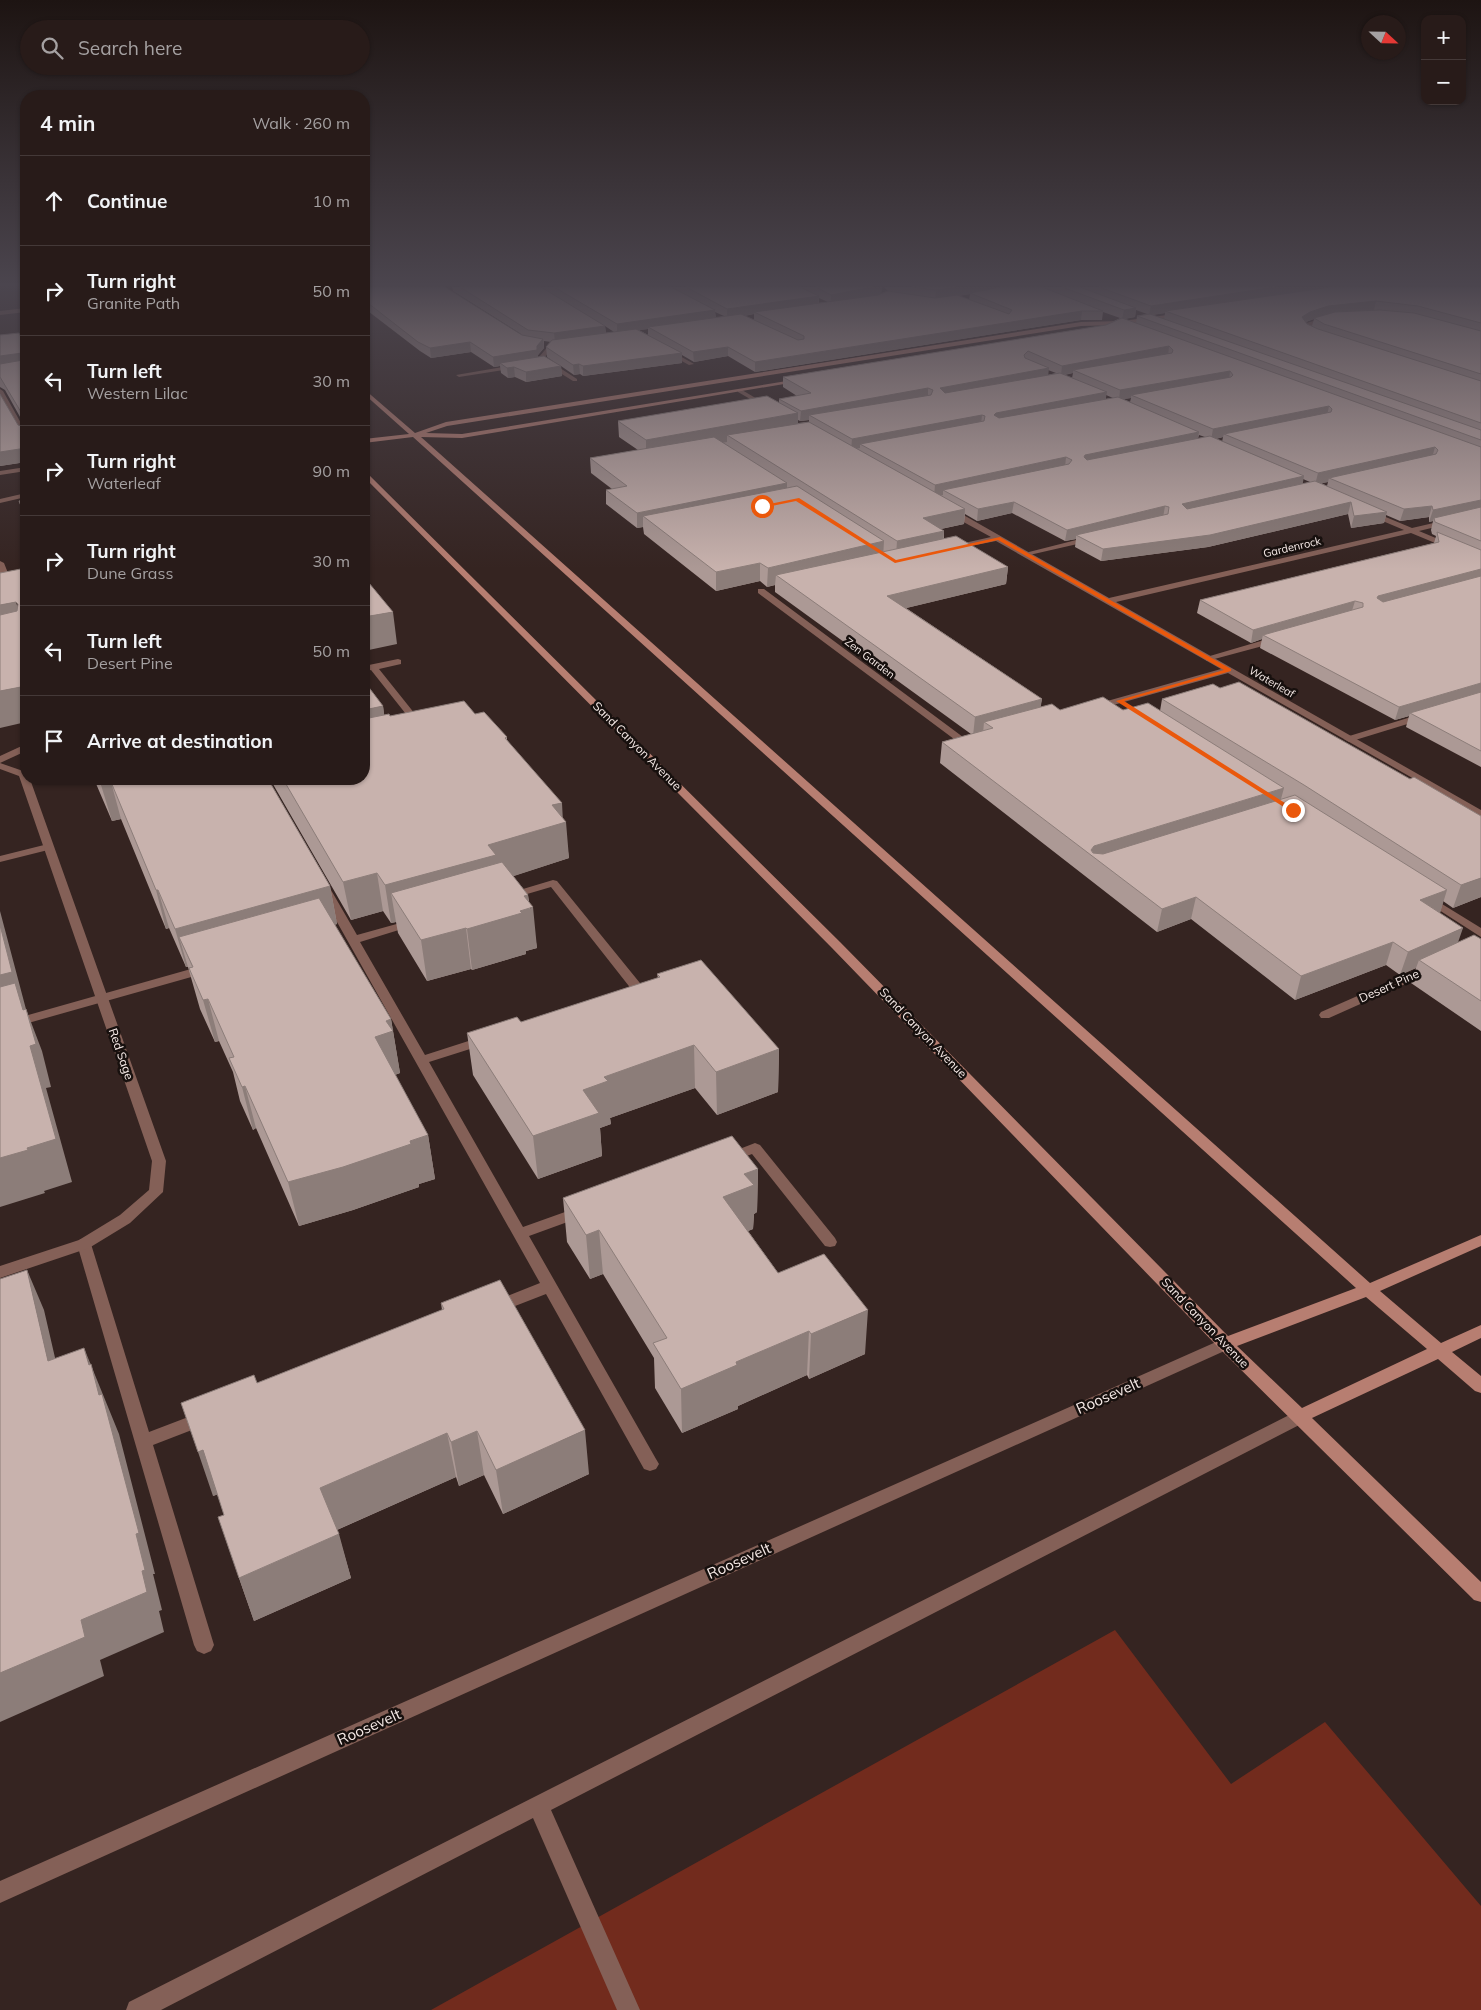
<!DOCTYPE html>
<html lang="en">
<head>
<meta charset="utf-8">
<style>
  body { margin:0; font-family:Mulish,sans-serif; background:#302422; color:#f1f3f6 }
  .controls { position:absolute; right:15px; top:15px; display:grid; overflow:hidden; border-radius:10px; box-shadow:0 1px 4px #0004 }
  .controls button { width:45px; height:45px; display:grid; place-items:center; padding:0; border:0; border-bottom:1px solid #443938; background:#281b19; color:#f1f3f6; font:25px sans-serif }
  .compass { position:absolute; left:1361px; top:15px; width:45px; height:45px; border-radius:50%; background:#281b19; box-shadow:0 1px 4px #0004; rotate:112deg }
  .stop { position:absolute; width:15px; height:15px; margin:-11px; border:4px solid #ea580c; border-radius:50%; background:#fff }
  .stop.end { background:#ea580c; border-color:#fff; box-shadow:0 1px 5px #0008 }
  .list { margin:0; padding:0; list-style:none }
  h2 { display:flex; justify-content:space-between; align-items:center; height:65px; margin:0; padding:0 20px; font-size:21px }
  h2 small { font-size:16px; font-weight:400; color:#a5a1a2 }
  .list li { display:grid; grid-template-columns:32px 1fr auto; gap:15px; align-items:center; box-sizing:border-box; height:90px; padding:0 20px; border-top:1px solid #443938 }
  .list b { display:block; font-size:19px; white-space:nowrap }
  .list p { margin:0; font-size:16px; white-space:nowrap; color:#a5a1a2 }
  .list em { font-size:16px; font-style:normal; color:#a5a1a2 }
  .icon { flex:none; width:28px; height:28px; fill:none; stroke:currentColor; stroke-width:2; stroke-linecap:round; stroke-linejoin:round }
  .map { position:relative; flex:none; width:1481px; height:2010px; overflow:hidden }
  .search { position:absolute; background:#281b19; box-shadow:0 1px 4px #0004; left:20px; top:20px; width:350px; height:55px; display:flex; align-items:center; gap:12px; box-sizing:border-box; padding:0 18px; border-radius:28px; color:#a5a1a2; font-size:19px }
  .panel { position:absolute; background:#281b19; box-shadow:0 1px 4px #0004; left:20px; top:90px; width:350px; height:695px; border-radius:20px }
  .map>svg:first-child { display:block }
  .green { fill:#722b1d }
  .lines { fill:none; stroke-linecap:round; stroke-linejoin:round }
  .lane { fill:#846057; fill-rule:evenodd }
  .street { fill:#846057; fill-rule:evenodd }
  .secondary { fill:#b77e71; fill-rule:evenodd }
  .wall { fill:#ac9995; fill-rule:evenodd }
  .shaded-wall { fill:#8c7d79 }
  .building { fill:#c8b2ad; stroke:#8c7d79 }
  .route { fill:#ea580c }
  .labels { text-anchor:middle; stroke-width:5; stroke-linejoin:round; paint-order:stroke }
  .far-street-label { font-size:11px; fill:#f7ebe8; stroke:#17100e }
  .street-label { font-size:12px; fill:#f7ebe8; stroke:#17100e }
  .near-street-label { font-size:15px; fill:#f7ebe8; stroke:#17100e }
</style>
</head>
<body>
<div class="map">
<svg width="1481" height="2010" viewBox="0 0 1481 2010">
  <rect width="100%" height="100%" fill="#352421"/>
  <path class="green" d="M1115,1630L1231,1784L1325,1722L1481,1906V2010H431Z"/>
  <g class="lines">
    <path class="lane" d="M26,308V312L0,315V311Z
      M550,344L553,346L545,357L546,359L577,379V381H573L541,361L539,357Z
      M667,351H671L694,364L689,365L667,353Z
      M515,365L517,368L459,377L456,375Z
      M0,389L3,391L26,432V440L23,438L0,397Z
      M26,467V471L0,475V471Z
      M1092,536H1095V540L1025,556L1021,554Z
      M0,561L4,563L14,588L13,590L6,588L0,573Z
      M1278,636L1281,637V641L1207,661L1203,658Z
      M398,659L401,660V664L379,669L423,724V728H417L371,670L364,672V666Z
      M1424,713L1427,714V718L1352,741L1349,742L1344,739L1346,737Z
      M26,744V751L0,763V756Z
      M48,844L52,845L53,847L52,849L0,862V856Z
      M553,880L557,881L644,988L646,991C642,996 634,998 628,997L626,994L632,990L551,887L510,899L504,896L506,894Z
      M325,887L331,890L357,935L411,920L417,923L415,925L360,942L425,1055L484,1036L490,1040L489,1043L429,1062L523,1227L579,1207L584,1208L586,1212L584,1216L529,1236L656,1459L659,1464L656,1469L650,1471L644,1469L546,1294L502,1311L496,1313L490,1311L488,1307L490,1303L540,1283L319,890Z
      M205,965L209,966L211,969L209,972L0,1031V1023Z
      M755,1143L760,1145L835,1238L837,1242L835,1246L830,1247L825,1246L752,1154L729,1163L724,1161L722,1158L724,1155Z
      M84,1238L89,1240L91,1244L149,1432L204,1411L210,1413L212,1418L210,1423L153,1445L214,1645L211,1651L204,1654L197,1651L194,1645L77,1244L79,1240Z"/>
    <path class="street" d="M1330,317L1332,320L1308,327L1317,333V335L1306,332L1302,327L1306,323Z
      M738,390H742L769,406L764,407L738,392Z
      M26,493V497L0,503V499Z
      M947,509H953L1109,598L1404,530L1366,514L1365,512L1369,510L1412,528L1481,512V516L1419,531L1481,557V562L1411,533L1116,602L1481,810V817L1228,673L1099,709H1093V705L1221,669L996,541L951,550V546L991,537L947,513Z
      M758,589H764L967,740L977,739V743L962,745L758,593Z
      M0,763L26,772V779H30L166,1161L163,1192L130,1223L89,1248L0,1278V1266L79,1240L120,1215L149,1190L152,1161L19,776L0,769Z
      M1429,896L1481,928V937L1425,901L1423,899Z
      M1428,965L1432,966L1434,969L1432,972L1329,1018H1321L1319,1015L1321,1012Z
      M1225,1338L1231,1340L1233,1344L1231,1348L0,1903V1881Z
      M1299,1410L1305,1412L1307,1417L1305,1422L551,1810L640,2010H617L533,1818L161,2010H126L129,2002Z"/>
    <path class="secondary" d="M1182,313L1180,316L1122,325L1081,326L447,426L426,433L462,434L799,379L802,381L462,438L421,437L1370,1283L1481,1235V1246L1380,1291L1441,1343L1481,1325V1338L1452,1352L1481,1376V1393L1475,1391L1438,1359L1312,1418L1481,1582V1602L1474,1600L1219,1348L832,948L364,477V471L366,472L840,942L1228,1336L1356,1288L413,437L364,443V439L409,434L364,394V389L415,433L446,422L1081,322L1122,321ZM1366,1297L1427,1349L1302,1408L1237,1346Z"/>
  </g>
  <path class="wall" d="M364,287L521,334L453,291L452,287H882L881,293L888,291L884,287H1481V767L1406,727L1409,716L1395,720L1260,648L1262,639L1251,643L1197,613L1200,600L1434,543L1436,536L1432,534L1431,530L1433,521L1429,522V517L1400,521L1386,515L1384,523L1351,528L1348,514L1208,547L1101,561L1075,547L1076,539L1065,541L1012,513L977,521L965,514L964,524L941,529L944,531V538L1008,567L1006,584L906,608L1042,699L1040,707L1060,710L1160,711L1162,699L1213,684L1481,897L1453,908L1443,901L1440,913L1458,942L1481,939V1031L1411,983L1416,968L1400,975L1386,965L1295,1000L1191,919L1157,932L940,763L942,742L971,734L775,592V585L767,587L760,581L716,591L644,534L643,527L637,528L606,504V490L612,489L591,473L590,458L638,450L619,437L618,421L779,403V399L797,396L783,387V377L1106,325L1120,318L1103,312L1102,320H1081L755,372L728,356L694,362L682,355V363L583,376L580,374L574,375L561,366L562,376L526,382L515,377L508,378L501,373L500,366L494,367L471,352L431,358L420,351L364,308ZM970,294L969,300L959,296ZM819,298L828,302L819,303ZM1136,310L1147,314L1137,316L1136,323L1125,319L1135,317ZM715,312L724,316L716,318ZM1165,313L1164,319L1153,315ZM754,314V320L745,316ZM1314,319L1312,326L1307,324L1306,322ZM605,326L614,332L606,333ZM648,329V335L639,330ZM544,341L551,342L546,347L547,357L560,366L538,357V355L544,348ZM1048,370L1056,373L1048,375ZM1073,373L1072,378L1065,375ZM1106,395L1113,398L1106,399ZM1131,398L1130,402L1123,399ZM798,420L800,421L809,420V422L798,423ZM1199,435L1205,437L1198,439ZM1223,437L1222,442L1216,439ZM1303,479L1310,482L1302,484ZM1328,482L1327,486L1321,483Z
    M0,335L26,346V462L0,466V394L18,425L24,427V424L5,390L0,387Z
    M26,500V527L19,501Z
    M383,706L384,715L390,716L475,714L507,737V740L563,818L569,858L513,876L528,895L537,948L526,951V954L472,970L471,969L427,981L398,933L396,922L391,923L383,911L351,920L270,779H364Z
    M94,779H268L330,886L337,924L334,925L391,1019L400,1073L395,1075L428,1135L435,1179L419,1184V1187L353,1210L299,1226L256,1128L253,1130L240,1101L233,1072L219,1041L215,1042L200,1009L188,967H186L169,928L166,929L121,819L112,821Z
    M657,974L779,1049L778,1092L717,1115L695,1088L610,1118L611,1124L600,1128L602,1156L538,1179L473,1075L467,1033L521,1022L658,978Z
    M758,1169L757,1212L754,1214L753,1229L748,1231L778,1273L865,1354L809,1379L807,1375L738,1406V1409L682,1433L655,1388L654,1358L603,1274L590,1279L567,1242L563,1198Z
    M441,1303L589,1474L503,1514L484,1475L459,1486L456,1477L337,1530L351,1578L254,1621L239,1578L224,1515L218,1494L213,1496L257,1383L442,1310Z"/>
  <path class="shaded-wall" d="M872,287H882L881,295L831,303V295Z
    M956,287H998V290L970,293V294L935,299L936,290Z
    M1275,287H1344L1165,311V313L1149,315L1151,306Z
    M819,296L818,305L754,312V314L727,318V309Z
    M1376,301L1374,310L1314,318V319L1308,321L1300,327L1302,317L1310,312L1328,306Z
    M1136,308L1135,317L1122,319L1124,310Z
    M715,310L716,320L648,327V329L617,333V324Z
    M1082,311L1081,320L755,372V362Z
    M605,326L606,335L555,342L554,333Z
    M543,339L544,348L538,355V360L500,363V366L494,367L493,357L537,346Z
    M470,342L471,352L431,358L430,348Z
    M1169,346L1168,356L1073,370V373L1061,375L1062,366Z
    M728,347V356L694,362L693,352Z
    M22,353L26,365L0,370V356Z
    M682,353V363L583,376V366Z
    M579,364L580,374L574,375L573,365Z
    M561,366L562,376L526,382V372Z
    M514,367L515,377L508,378L507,368Z
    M1049,368L1048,378L939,398L940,388Z
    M1230,371L1229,381L1131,395V398L1119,400L1120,390Z
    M928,388V398L809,415V420L800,421L801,411Z
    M1107,392L1105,403L995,423L994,415L996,413Z
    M1329,406L1327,416L1224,434L1223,437L1211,440L1213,429Z
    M798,413V429L727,435V442L646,456V440Z
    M982,415L981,425L860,444V448L851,450L852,439Z
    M1199,432L1197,443L1084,466V457L1085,455Z
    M1435,447L1432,458L1329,478L1328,482L1315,485L1318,473Z
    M26,448V462L0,466V452Z
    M1066,457L1065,468L943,490V495L934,497L935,485Z
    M1304,476L1302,488L1180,516L1182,504Z
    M787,483V497L643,516V527L637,528V513Z
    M1481,500V511L1434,518L1433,521L1429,522L1433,510Z
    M1014,502L1012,513L977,521L978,509Z
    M1351,502L1348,514L1208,547L1101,561L1103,549Z
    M1165,506L1163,518L1076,535V539L1065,541L1067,530Z
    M1432,506L1429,517L1400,521L1404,509Z
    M965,509L964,524L922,533L923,518Z
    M1387,512L1384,523L1351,528L1354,516Z
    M944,531L943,546L896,556L897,541Z
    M884,541L883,559L776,575L775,585L767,587L768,568Z
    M760,563V581L716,591V572Z
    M1008,567L1006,584L886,613L887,596Z
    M1481,569V579L1375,608L1377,598L1378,596Z
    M1355,601L1351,614L1263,635L1262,639L1251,643L1253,630Z
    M16,602L26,634L0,640V605Z
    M393,612L397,644L364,651V617Z
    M1481,683V695L1410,713L1409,716L1395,720L1399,707Z
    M26,686V722L0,728V691Z
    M1042,699L1039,718L984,722L983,734L973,736L975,717Z
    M383,706L388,741L364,746V710Z
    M111,782L121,819L112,821L101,785Z
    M1284,788L1278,810L1103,864L1091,850L1094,846Z
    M562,803L563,822H566L569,858L499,881L391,893L396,922L391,923L385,885L488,845L552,805Z
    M377,873L383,911L351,920L343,882Z
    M1481,878V897L1453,908L1461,885Z
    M330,886L337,924L192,966L179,937L188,967H186L175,929Z
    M156,890H158L169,928L166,929Z
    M1447,890L1440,913L1420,900Z
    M528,895L529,909L533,907L537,948L526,951V954L472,970L467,929L520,911L524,896Z
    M1196,897L1191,919L1157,932L1162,909Z
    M0,911L27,1013L26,1009L42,1051L51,1087L46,1088L72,1182L44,1191L45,1193L0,1207Z
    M466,928L471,969L427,981L421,940Z
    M1463,928L1455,951L1419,960L1416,968L1400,975L1408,952Z
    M1393,942L1386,965L1295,1000L1301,976Z
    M208,999L219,1041L215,1042L203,1000Z
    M391,1019L400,1073L383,1079L375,1037L386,1021Z
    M694,1045L695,1088L610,1118L611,1124L600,1128L602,1156L538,1179L533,1136L583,1090L604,1077Z
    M779,1049L778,1092L717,1115L716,1072Z
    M245,1086L256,1128L253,1130L242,1087Z
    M428,1135L435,1179L419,1184V1187L353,1210L299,1226L288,1182Z
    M758,1169L757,1212L754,1214L753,1229L724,1241L723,1197L744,1174Z
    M599,1230L603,1274L590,1279L586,1235Z
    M27,1270L44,1310L65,1401L48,1361Z
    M868,1310L865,1354L809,1379L811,1334Z
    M809,1331L807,1375L738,1406V1409L682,1433L681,1389L736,1362Z
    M84,1348L119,1434L155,1574H153L162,1610L159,1611L164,1632L100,1660L104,1676L0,1722V1673L81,1620L99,1395Z
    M585,1430L589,1474L503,1514L496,1470Z
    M477,1431L484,1475L459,1486L451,1442Z
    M447,1433L456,1477L332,1532L320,1488Z
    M203,1450L219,1494L213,1496L198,1452Z
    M339,1534L351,1578L254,1621L239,1578Z"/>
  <path class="building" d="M364,287H445L522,335L543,339L537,346V350L493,357L470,342L430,348L418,342L364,300Z
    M460,287H541L605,326L554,333L528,330Z
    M554,287H671L715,310L617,324Z
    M686,287H800L819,296L727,309Z
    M816,287H872L831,295Z
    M912,287H956L936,290Z
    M1001,287H1042L1103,311H1082L755,362L728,347L693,352L648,327L741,314L798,340L804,339V336L754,312L878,295L888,291L935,298L957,295L1009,314L1012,310L970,293Z
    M1062,287H1080L1136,308L1124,310Z
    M1099,287H1275L1151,306Z
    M1331,287H1481V323L1418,306L1376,301L1328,306L1310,312L1302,317L1307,324L1318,329L1481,381V423L1165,311Z
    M1380,310L1414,313L1481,331V374L1324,324L1314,318L1335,312Z
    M1150,314L1481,430V440L1137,316Z
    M1122,318L1481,447V500L1433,510L1432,506L1404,509L1329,478L1436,454L1438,450L1435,447L1318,473L1224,434L1331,412L1332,409L1329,406L1213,429L1131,395L1231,377L1233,375L1230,371L1120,390L1073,370L1172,353L1173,350L1169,346L1062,366L1028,351L1024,355L1025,358L1049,368L940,388L945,393L1060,373L1107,392L996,413L994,415L999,418L1118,397L1199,432L1085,455L1084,457L1087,460L1210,436L1304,476L1182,504L1187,509L1315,481L1387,512L1354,516L1351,502L1210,535L1103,549L1076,535L1168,514L1169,507L1165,506L1067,530L1014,502L978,509L943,490L1069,464L1072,460L1066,457L935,485L860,444L984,421L985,416L982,415L852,439L809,415L931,395L933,390L928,388L801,411L779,399L811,393L783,377L1106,325Z
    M636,329L682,353L583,366L579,364L573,365L546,347L552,340Z
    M19,333L26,346V448L0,452V394L18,425L24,427V417L0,377V364L23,360L24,354L22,353L0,356V335Z
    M544,356L561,366L526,372L514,367L507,368L500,363Z
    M767,396L798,413L646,440L618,421Z
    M809,422L965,509L923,518L944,531L897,541L727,435Z
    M714,437L787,483L637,513L606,490L627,486L590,458Z
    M797,486L884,541L768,568L760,563L716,572L643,516Z
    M26,500V516L19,501Z
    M1481,507V541L1435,522L1434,518Z
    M1437,532L1481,550V569L1378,596L1377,598L1383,602L1481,576V683L1399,707L1263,635L1363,607V603L1355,601L1253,630L1200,600L1439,542Z
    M956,536L1008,567L887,596L1042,699L975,717L776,575Z
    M26,568V686L0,691V615L17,611L18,604L16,602L0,605V573Z
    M364,577L393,612L364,617Z
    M364,681L383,706L364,710Z
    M1239,682L1410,779L1414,777L1481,816V878L1461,885L1304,785L1162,699L1213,684L1220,688Z
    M1481,692V751L1410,713Z
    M1103,697L1123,710L1148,703L1284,788L1094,846L1091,850L1093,853L1103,854L1295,795L1447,890L1420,900L1463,928L1408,952L1393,942L1301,976L1196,897L1162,909L942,742L993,728L984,722L1052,704L1060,710Z
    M464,701L475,714L484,712L507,737L505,738L562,803L552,805L566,822L488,845L496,855L385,885L377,873L343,882L283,779H364V719L389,714L390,716Z
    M99,779H268L330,886L175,929L158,890H156L111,782L101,785Z
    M502,862L528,895L524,896L533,907L520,911L522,913L467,929L466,928L421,940L391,893Z
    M319,898L391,1019L386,1021L393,1031L375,1037L428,1135L410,1141L411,1144L343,1167L288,1182L245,1086L242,1087L229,1058L234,1057L208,999L203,1000L189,968L193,967L179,937Z
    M0,925L12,972L0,975Z
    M1474,935L1481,939V1001L1419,960Z
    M701,960L779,1049L716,1072L694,1045L604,1077L608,1081L583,1090L599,1113L533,1136L467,1033L517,1017L521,1022L660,977L657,974Z
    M15,983L23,1010L26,1009L36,1044L30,1046L56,1139L27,1148L28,1150L0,1158V987Z
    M732,1136L758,1169L744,1174L754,1185L723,1197L778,1273L824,1254L868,1310L811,1334L809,1331L736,1362L737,1365L681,1389L653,1343L667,1338L599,1230L586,1235L563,1198Z
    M27,1270L48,1361L84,1348L89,1365L91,1364L99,1395L102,1394L139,1533L136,1534L145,1570L142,1571L147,1592L81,1620L85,1637L0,1673V1279Z
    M500,1280L585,1430L496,1470L477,1431L451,1442L447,1433L320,1488L339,1534L239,1578L218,1517L224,1515L203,1450L198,1452L181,1403L254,1375L257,1383L444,1309L441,1303Z"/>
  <linearGradient id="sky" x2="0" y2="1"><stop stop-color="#1d1412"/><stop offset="0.5" stop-color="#4b454e"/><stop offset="1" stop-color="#4b454e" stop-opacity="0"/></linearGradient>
  <rect width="1481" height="569" fill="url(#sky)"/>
  <path class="route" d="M799,498L896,560L1000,537L1231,669V671L1124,701L1296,810L1290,811L1116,701L1224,670L998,540L895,563L796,501L762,508L759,506Z"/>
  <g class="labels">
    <g class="far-street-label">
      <text transform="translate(1292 547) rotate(-13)" y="4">Gardenrock</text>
      <text transform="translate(870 658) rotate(37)" y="4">Zen Garden</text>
      <text transform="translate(1272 682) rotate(30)" y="4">Waterleaf</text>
    </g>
    <g class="street-label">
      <text transform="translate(637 746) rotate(45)" y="4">Sand Canyon Avenue</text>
      <text transform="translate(1389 986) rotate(-24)" y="4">Desert Pine</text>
      <text transform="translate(923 1033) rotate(46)" y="4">Sand Canyon Avenue</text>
      <text transform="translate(121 1054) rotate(71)" y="4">Red Sage</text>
      <text transform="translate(1205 1323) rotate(46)" y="4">Sand Canyon Avenue</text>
    </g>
    <g class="near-street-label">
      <text transform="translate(1108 1396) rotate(-24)" y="5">Roosevelt</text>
      <text transform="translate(739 1561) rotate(-24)" y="5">Roosevelt</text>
      <text transform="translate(369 1727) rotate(-24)" y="5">Roosevelt</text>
    </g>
  </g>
</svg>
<div class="controls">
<button>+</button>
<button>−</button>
</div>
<svg class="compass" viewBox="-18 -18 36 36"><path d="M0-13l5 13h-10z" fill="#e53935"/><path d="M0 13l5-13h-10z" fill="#a5a1a2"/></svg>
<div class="stop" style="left:762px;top:506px"></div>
<div class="stop end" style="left:1293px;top:810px"></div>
<div class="search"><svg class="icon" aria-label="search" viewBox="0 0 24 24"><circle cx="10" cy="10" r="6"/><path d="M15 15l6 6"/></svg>Search here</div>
<section class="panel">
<h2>4 min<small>Walk · 260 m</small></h2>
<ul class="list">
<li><svg class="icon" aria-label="ahead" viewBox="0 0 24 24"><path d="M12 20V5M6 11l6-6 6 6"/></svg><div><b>Continue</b></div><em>10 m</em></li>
<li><svg class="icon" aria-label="right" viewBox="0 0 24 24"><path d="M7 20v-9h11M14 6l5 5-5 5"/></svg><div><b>Turn right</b><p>Granite Path</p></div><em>50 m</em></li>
<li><svg class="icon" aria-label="left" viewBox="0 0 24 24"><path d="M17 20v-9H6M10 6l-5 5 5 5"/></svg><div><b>Turn left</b><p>Western Lilac</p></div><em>30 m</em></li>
<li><svg class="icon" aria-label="right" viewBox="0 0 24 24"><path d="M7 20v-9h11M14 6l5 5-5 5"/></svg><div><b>Turn right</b><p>Waterleaf</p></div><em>90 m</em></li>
<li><svg class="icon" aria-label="right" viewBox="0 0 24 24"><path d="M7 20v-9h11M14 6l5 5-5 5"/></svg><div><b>Turn right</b><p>Dune Grass</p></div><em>30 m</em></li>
<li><svg class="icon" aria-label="left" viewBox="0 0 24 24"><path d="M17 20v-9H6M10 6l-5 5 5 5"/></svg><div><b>Turn left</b><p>Desert Pine</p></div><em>50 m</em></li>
<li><svg class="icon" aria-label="arrive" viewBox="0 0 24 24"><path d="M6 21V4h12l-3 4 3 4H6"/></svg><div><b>Arrive at destination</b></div></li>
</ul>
</section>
</div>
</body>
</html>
